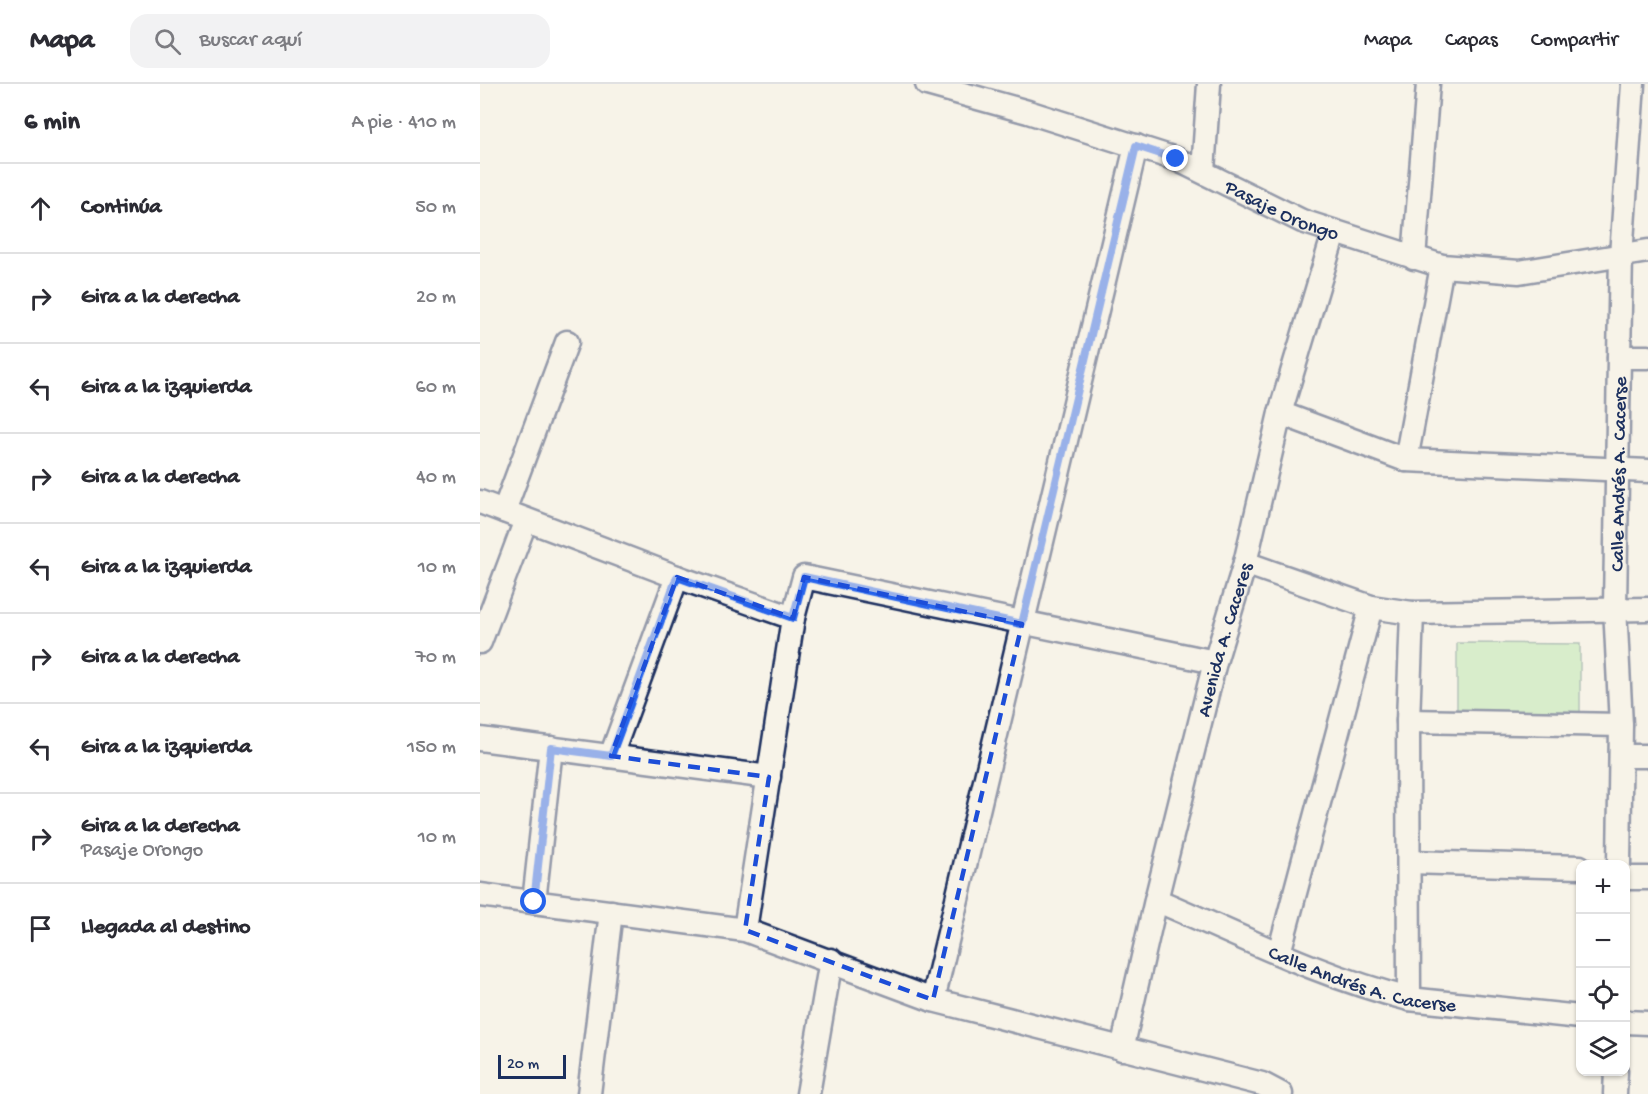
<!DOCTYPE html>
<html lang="es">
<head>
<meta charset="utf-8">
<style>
  body { margin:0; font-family:"Gochi Hand",sans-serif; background:#f2f2f3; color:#2b2b33 }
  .controls { position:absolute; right:18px; bottom:18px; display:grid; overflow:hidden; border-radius:12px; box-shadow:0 2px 4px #0004 }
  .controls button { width:54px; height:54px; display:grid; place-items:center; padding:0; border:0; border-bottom:2px solid #e1e1e2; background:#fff; color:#2b2b33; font:30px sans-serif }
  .scale { position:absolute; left:18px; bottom:15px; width:68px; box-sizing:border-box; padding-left:6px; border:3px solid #1b2f5e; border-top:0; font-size:16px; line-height:21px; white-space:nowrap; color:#1b2f5e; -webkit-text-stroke:4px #f7f3e8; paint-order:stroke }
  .stop { position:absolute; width:18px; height:18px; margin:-14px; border:4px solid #2563eb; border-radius:50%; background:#fff }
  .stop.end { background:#2563eb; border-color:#fff; box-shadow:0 2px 6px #0008 }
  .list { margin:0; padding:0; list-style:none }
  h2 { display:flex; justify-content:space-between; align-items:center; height:78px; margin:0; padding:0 24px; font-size:26px }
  h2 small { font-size:20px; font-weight:400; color:#7c7c81 }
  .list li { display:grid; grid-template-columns:39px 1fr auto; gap:18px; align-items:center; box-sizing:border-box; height:90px; padding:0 24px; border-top:2px solid #e1e1e2 }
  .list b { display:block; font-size:22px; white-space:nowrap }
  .list p { margin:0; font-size:20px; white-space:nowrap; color:#7c7c81 }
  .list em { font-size:20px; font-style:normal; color:#7c7c81 }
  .icon { flex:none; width:33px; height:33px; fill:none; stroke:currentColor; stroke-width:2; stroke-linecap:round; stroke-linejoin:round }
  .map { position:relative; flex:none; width:1168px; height:1010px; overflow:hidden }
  header { display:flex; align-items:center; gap:36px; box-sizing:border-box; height:84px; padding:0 30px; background:#fff; border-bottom:2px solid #e1e1e2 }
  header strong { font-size:28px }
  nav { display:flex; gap:33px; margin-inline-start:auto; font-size:21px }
  .search { width:420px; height:54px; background:#f2f2f3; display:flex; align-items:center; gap:15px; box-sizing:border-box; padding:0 21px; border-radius:18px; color:#7c7c81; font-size:22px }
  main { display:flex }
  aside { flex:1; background:#fff }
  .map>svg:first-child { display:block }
  .pitch { fill:#b2e7a8; stroke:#668b83; stroke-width:1.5 }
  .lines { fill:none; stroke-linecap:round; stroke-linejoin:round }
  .minor-casing { stroke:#1b2f5e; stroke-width:27 }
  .minor { stroke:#f7f3e8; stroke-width:22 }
  .route { stroke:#2563eb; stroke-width:8 }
  .marked { fill:none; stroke:#1d4ed8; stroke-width:4.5; stroke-dasharray:12 8; stroke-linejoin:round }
  .labels { text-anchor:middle; stroke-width:4.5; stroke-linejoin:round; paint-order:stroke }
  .street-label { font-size:20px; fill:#1b2f5e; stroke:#f7f3e8 }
</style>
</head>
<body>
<header>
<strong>Mapa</strong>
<div class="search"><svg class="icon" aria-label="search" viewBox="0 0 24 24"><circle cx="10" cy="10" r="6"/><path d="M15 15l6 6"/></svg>Buscar aquí</div>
<nav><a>Mapa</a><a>Capas</a><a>Compartir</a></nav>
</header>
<main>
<aside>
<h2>6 min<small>A pie · 410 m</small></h2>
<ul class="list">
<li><svg class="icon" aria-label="ahead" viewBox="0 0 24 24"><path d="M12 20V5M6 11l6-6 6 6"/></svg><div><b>Continúa</b></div><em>50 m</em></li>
<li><svg class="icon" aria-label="right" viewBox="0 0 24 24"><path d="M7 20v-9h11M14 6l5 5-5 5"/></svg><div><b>Gira a la derecha</b></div><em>20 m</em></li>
<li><svg class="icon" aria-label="left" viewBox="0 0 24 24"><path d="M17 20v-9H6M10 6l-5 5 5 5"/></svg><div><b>Gira a la izquierda</b></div><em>60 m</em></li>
<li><svg class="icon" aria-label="right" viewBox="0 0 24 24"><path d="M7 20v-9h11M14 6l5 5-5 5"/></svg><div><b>Gira a la derecha</b></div><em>40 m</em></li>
<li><svg class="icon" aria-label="left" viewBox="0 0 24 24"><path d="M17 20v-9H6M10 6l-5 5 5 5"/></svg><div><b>Gira a la izquierda</b></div><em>10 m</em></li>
<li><svg class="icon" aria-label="right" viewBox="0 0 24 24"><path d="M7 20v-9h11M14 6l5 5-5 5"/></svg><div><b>Gira a la derecha</b></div><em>70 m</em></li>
<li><svg class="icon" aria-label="left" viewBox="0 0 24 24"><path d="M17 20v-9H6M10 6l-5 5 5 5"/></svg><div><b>Gira a la izquierda</b></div><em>150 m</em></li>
<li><svg class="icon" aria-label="right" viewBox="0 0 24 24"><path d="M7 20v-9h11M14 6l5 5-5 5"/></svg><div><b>Gira a la derecha</b><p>Pasaje Orongo</p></div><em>10 m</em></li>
<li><svg class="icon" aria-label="arrive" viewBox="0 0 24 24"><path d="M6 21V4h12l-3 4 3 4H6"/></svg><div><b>Llegada al destino</b></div></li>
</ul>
</aside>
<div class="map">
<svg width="1168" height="1010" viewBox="0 0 1168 1010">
  <rect width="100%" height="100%" fill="#f7f3e8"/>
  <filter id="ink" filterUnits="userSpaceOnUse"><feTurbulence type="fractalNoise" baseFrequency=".0167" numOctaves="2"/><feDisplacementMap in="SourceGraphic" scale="12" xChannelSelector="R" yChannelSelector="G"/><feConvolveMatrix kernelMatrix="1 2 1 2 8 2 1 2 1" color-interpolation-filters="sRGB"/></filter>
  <g filter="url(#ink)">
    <path class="pitch" d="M977,559L1100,560V630L977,629Z"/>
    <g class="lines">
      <g class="minor-casing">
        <g id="minor">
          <path id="s1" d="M447,0L548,28L696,75L822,137L962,182L1039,188L1168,167"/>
          <path d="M723,87L729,0"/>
          <path d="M934,174L948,0"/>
          <path d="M1139,273H1168"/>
          <path d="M800,329L926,376L1168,387"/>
          <path d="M926,376L962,182"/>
          <path d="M0,418L197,493L313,534"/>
          <path d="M24,427L87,258"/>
          <path d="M765,479L891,523L932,529L1168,525"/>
          <path d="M0,558L46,436"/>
          <path d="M928,637L1141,641"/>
          <path d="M0,655L289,693"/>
          <path d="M131,672L197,493"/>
          <path d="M1141,672H1168"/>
          <path d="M929,778L1100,783"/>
          <path id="s2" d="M1139,780L1141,641L1135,523L1139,273L1141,172L1153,0"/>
          <path d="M1146,794H1168"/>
          <path d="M0,811L265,846L453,916L782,1000L801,1010"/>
          <path id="s3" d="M676,816C759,851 841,893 929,915L1100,933"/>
          <path d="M54,818L71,664"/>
          <path d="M265,846L313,534L324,493L735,578"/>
          <path d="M799,869L891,523"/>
          <path d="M929,915L928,637L932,529"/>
          <path d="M453,916L656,62"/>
          <path d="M1146,938L1168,939"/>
          <path id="s4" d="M642,965L676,816L735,578L765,479L800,329L854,149"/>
          <path d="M109,1010L131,828"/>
          <path d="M328,1010L351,876"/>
          <path d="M1135,1010L1136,988"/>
        </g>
      </g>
      <use href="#minor" class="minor"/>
    </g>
  </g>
  <g class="lines" filter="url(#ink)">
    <path class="route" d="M54,818L71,664L131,672L197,493L313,534L324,493L542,540L656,62L696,75"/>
  </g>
  <path d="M0 0H1168V1010H0ZM197,493L313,534L324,493L542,540L453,916L265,846L289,693L131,672Z" fill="#f7f3e8" fill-opacity=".55" fill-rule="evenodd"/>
  <path class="marked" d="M197,493L313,534L324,493L542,540L453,916L265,846L289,693L131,672Z"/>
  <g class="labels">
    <g class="street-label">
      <text dy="7" stroke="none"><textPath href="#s1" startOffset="378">Pasaje Orongo</textPath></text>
      <text dy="7" stroke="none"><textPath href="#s2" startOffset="390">Calle Andrés A. Cacerse</textPath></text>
      <text dy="7" stroke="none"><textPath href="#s4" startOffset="422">Avenida A. Caceres</textPath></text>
      <text dy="7" stroke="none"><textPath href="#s3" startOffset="222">Calle Andrés A. Cacerse</textPath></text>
    </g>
  </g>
</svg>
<div class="controls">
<button>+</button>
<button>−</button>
<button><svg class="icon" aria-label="locate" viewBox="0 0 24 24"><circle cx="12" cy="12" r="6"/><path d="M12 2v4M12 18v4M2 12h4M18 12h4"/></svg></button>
<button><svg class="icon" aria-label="layers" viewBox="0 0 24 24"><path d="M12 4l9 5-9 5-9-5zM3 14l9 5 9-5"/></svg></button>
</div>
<div class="scale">20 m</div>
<div class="stop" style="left:54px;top:818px"></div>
<div class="stop end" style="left:696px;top:75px"></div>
</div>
</main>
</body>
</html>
